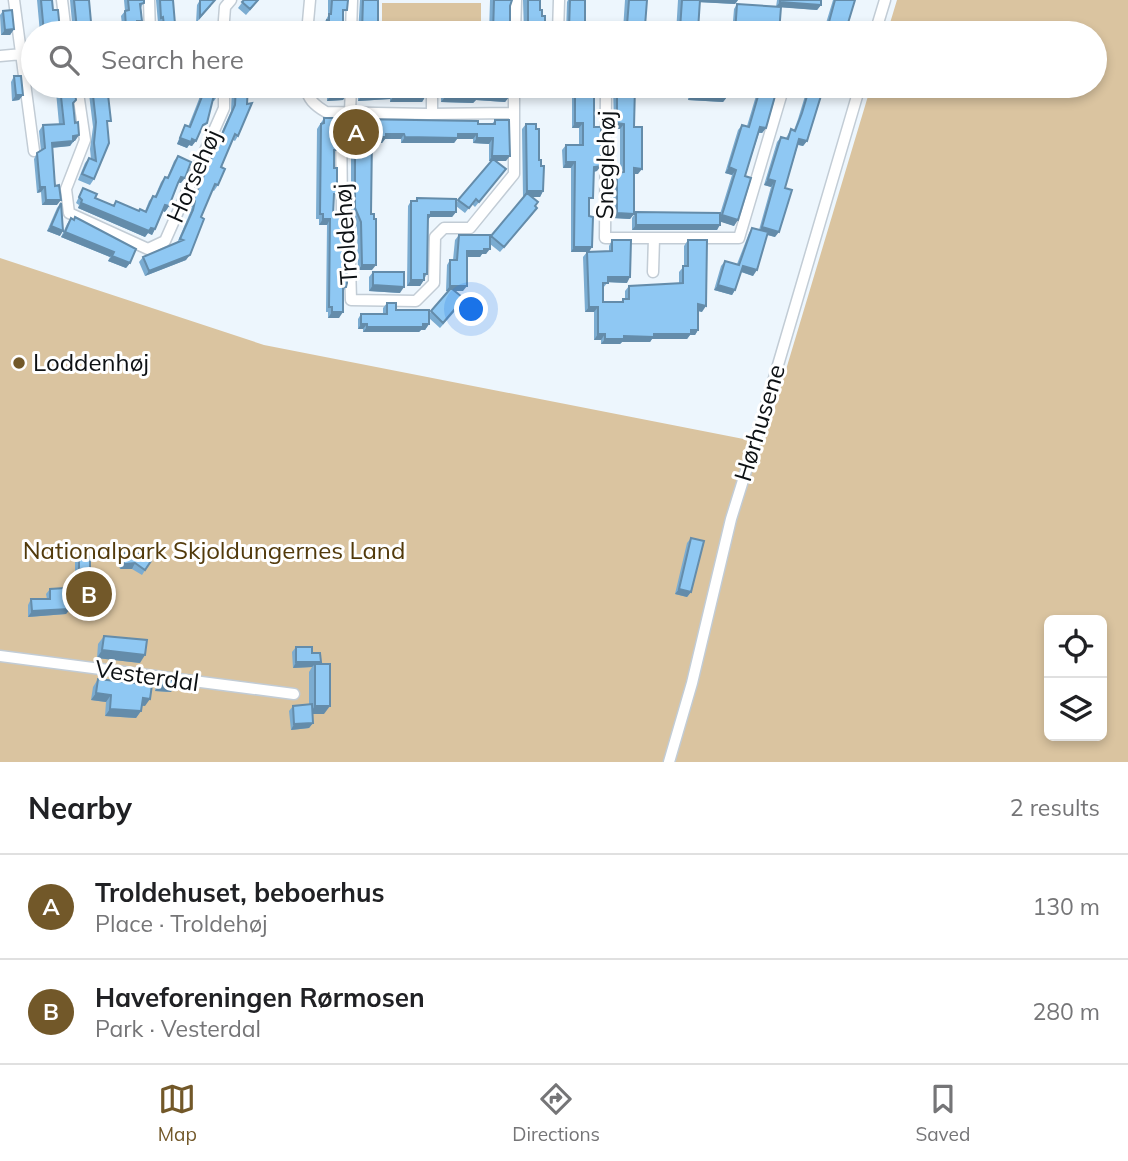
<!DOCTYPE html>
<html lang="en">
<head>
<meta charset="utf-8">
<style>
  body { margin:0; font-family:Mulish,sans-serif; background:#f2f2f2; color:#202124 }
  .controls { position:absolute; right:21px; bottom:21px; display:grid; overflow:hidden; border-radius:10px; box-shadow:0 4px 10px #0003 }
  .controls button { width:63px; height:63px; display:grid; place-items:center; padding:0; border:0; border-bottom:2px solid #e0e0e0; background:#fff; color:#202124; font:35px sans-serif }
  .you { position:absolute; left:472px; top:310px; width:24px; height:24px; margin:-18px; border:5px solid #fff; border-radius:50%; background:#1a73e8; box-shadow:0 0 0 10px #1a73e833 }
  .badge { display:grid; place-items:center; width:46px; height:46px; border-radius:50%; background:#725829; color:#fff; font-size:23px; font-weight:700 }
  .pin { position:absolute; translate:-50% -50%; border:4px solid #fff; box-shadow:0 2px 7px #0006 }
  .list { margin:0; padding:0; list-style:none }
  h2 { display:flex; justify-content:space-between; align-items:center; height:91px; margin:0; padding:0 28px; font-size:30px }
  h2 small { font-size:23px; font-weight:400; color:#757577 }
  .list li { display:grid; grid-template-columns:46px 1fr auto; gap:21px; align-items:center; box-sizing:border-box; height:105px; padding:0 28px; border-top:2px solid #e0e0e0 }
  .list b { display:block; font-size:26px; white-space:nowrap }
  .list p { margin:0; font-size:23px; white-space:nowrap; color:#757577 }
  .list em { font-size:23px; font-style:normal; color:#757577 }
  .icon { flex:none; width:38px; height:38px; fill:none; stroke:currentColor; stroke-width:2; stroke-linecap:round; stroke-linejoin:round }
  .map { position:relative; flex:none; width:1128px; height:762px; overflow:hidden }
  .search { position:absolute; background:#fff; box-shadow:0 4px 10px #0003; left:21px; right:21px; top:21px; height:77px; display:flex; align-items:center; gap:18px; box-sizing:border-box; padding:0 24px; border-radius:38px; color:#757577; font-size:26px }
  .sheet { height:301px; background:#fff }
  nav { display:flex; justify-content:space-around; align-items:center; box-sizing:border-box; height:98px; border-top:2px solid #e0e0e0; background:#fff; font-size:19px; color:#757577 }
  nav a { display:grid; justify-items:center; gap:4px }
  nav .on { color:#725829 }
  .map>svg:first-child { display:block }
  .green { fill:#dac4a0; fill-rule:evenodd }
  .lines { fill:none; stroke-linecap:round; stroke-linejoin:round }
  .street-casing { stroke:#c2ccd5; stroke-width:13 }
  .street { stroke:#fff; stroke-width:10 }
  .wall { fill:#7bacd1 }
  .shaded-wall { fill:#648caa }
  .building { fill:#8fc8f3; stroke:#648caa; stroke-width:2 }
  .poi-dot { fill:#725829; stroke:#fff; stroke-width:2.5 }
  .labels { text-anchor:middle; stroke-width:6; stroke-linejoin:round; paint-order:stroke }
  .street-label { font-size:24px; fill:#0d1114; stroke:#fff }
  .poi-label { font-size:24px; fill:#0d1114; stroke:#fff; text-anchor:start }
  .park-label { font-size:24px; fill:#523a0b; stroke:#fff }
</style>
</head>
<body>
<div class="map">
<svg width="1128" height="762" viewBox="0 0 1128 762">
  <rect width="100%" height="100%" fill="#edf6fd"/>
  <path class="green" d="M897,0H1128V762H0V258L264,345L764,443L871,86H1095V33H887ZM1049,620H1102V736H1049Z
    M382,3H481V33H382Z"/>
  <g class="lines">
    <g class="street-casing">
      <path id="street" d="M14,0L34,151
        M62,0L66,33
        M149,0L150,33
        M208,33L223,32
        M223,33L225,7L231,0
        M307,33L310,0
        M351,33L352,0
        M515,33L516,0
        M558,33L559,0
        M875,33L885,0
        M0,56L33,53
        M77,86L85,140L66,189L69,213L148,249L165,241L224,108V86
        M305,86C308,99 314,105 326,112L428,114L513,113
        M432,86V113
        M606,86L605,238H739L784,86
        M350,113L351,86
        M341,114L342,213L349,228L351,300L416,301L434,283L435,237L444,228H470L514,174V86
        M653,272L654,238
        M0,656L294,694
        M669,762L692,683L731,519L763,416L860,86"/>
    </g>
    <use href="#street" class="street"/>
  </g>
  <path class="wall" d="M37,0H52L53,10L60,30L57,33H40Z
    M70,0H89L92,33H73Z
    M124,0H144L141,8L142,21L134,32L123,33L121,16L125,11Z
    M156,0H173L171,29L160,30V23H158Z
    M200,0L211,6L196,23L197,5Z
    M244,0H259L246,15L238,8Z
    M328,0H348L343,15V33H323V25L328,16Z
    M360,0H378V33H358Z
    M490,0H512L510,6V33H489Z
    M523,0H540V10L542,16L545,33H524Z
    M568,0H585V33H566L567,2Z
    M625,0H647L642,32L623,30Z
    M678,0H738L735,4L700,2L698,30L696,33H676Z
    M777,0H821V5L817,10L781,7L779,33H732L734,9L737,4L776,7Z
    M833,0H855L845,33H823Z
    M3,11L14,29L10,35H1L0,15Z
    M14,76L23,95L19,100L12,101L11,82Z
    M52,86H74L73,104L75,123L79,135L70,146L52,148L57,205H42L41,192L37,193L34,159L37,153L41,151L39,131L43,125L59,124L56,92H52Z
    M88,86H107V126L94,179L90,185L78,180L85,163L89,158L91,159L90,149L93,127Z
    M199,86H220L218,95L214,101H212L207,123L203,129H201L192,146L189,145L187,148L177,144L182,131L185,125L188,127L199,99Z
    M232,86H248L238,136L235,141L233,140L221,167L218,185L214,191L212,190L201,217L186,260L145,276L139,262L143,257L177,243L189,215L192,207L189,206L231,111Z
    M327,86H347L346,95L343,100L327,101Z
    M358,86H425V97L422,102H390V99L358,101Z
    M443,86H445L509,97L505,102L476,100L473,103L441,102V88Z
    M521,86H539V92L535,97H522Z
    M572,86H594V127L597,171L594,172L589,204V252L609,251V246L612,240L627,283L608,282L603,288V302H621L623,299H625V291L629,286L679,284V272L684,266V246L688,240L702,312L698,311V330L695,335H690L687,339H652L650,342H622L620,344H601V340H594V312H585L583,257L587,252H571V168H563L562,150L566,145H579V128H572Z
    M613,86H635L634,127L638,174H634V214L630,219L613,218V178L617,173L620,172V129L614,128Z
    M689,86H722L727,97L723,102L688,100Z
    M761,86H767L766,128L762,133H759L745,176L734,226L720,221L717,230H632V218L636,212L720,214L732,175L725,173L738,130L742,125L747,126L758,89Z
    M808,86H824L807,141L803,146L798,145L785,188L775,237L767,235L753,276L741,272L735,290L732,295L714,290L721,266L725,261L737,264L749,233L752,228L759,230L771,187L764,185L777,142L781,137L786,138L791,129L794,130L798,119Z
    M324,118L334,155L333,215L346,287L343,292L339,318H328V312H326L327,225H319V219H316L317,129Z
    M353,119L492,124L495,120L506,161H496L506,169L475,207L472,204L465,213L456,206V212L452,217H430L428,220L427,274L420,286H407L408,206L411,201H415L417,198L456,203L492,161H489V144L473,143V139H457L454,143H401V139H385L382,143H372L371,214L372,270H358L357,228L351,213V139H349V125Z
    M526,124L539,160L543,191L540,197H532L535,207L533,214L500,252L490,244L486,254H482L480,257H467L463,291H455L459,302L457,309L440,328L429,318V324L425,330H421L419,332H363V329H358V319L361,314H383V308L387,303L396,310L429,314L449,291H446L447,265L450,260H453L455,240L459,235L490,238L524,197H523L522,129Z
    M178,156L181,183L178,182L169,206L165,212L163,211L155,229L152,235L148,233L145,237L78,208L79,205L76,203L83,188L95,198L113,205L116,201L139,211L140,209L145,211L149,201L153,196H155L161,182L165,177L167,178L174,161Z
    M61,203L60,236L47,231L57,208Z
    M71,218L130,263L126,268L108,261L110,257L61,237L67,224Z
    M373,272L400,293L369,291V277Z
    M691,538V592L687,597L675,594L687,543Z
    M121,553L151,561L142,575L132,569H120L117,558Z
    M79,557L90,569L86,574H75V562Z
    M50,589L66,592L70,609L66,614L28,617V605L31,599H47L46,594Z
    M88,598L107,608L103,614H84V604Z
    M104,636L140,663L97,658L98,644Z
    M296,647L312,653L319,664L324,714H312L313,723L309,728L291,730L289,711L293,706L309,705V672L312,667L293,668L292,652Z
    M98,679L145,706H142L141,711L136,718L105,716L106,702L91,700L93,687Z
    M160,679L171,692L155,691L156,684Z"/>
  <path class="shaded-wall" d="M698,0H738L735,4L696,2Z
    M780,2L821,5L817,10L776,7Z
    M175,24L171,29L160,30L164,25Z
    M627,25L645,26L642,32L623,30Z
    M137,27L134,32L123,33L126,28Z
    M14,29L10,35H1L5,30Z
    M680,29L698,30L696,33H677Z
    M56,87H60L56,92H52Z
    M526,92H539L535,97H522Z
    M393,93L390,99L358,101L362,95Z
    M477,94L509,97L505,102L476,100L473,103L441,102L445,97Z
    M692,94L727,97L723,102L688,100Z
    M16,95H23L19,100L12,101Z
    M331,95H346L343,100L327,101Z
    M393,97H425L422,102H390Z
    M575,123H583L579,128H572Z
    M617,123L624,124L620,129L614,128Z
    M760,127L766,128L762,133L756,132Z
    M386,134H404L401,139H385L382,143H368L372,137Z
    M458,134H477L473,139H457L454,143H401L405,137Z
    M79,135L75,141H69L73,136Z
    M180,138L192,139L196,141L192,146L189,145L187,148L177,144Z
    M477,138H493L489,144L473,143Z
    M799,139L807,141L803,146L796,144Z
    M73,141L70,146L48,148L52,143Z
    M492,156H510L506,161H489Z
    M566,162H575L571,168H563Z
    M601,166L597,171L590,172L594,167Z
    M729,167L736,170L732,175L725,173Z
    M634,168L642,169L638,174H631Z
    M181,177L185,178L181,183L177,182Z
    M768,179L775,181L771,187L764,185Z
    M40,187H45L41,192L37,193Z
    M527,191H543L540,197H523Z
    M46,200H61L57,205H42Z
    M81,203L151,228L155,229L152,235L148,233L145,237L78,208Z
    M165,205L169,206L165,212L161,210Z
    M431,212H456L452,217H430L427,221H424Z
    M617,213L634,214L630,219L613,218Z
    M722,215L738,220L734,226L718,221Z
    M323,219H330L327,225H319Z
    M636,225H720L717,230H632Z
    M51,226L63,231L60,236L47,231Z
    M762,227L779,232L775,237L758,232Z
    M65,232L114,252L110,257L61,237Z
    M574,247H592L589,252H571Z
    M484,249H490L486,254H482L480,257H463L467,251Z
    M190,255L186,260L145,276L149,271Z
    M112,256L130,263L126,268L108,261Z
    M362,265H376L372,270H358Z
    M743,266L757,270L753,276L739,271Z
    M608,277H630L627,283L604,282Z
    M411,280H424L420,286H407Z
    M373,285L404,287L400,293L369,291Z
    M718,285L735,290L732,295L714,290Z
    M450,286H467L463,291H446Z
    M698,304L706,306L702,312L695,310Z
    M589,307H598L594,312H585Z
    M332,312H343L339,318H328Z
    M361,324H367L363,329H358Z
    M429,324L425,330H421L419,332H363L367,327Z
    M691,330H698L695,335H690L687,339H652L650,342H622L620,344H601L605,339Z
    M598,334H605L601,340H594Z
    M135,563L132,569H120L124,564Z
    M79,569H90L86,574H75Z
    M679,589L691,592L687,597L675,594Z
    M107,608L103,614H84L88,609Z
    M70,609L66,614L28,617L32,611Z
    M102,650L145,655L140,663L97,658Z
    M296,662H321L317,667L315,664L312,667L293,668Z
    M159,685L175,687L171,692L155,691Z
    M96,693L111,695L106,702L91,700Z
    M143,698L150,699L145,706L138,705Z
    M315,706H330L324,714H309Z
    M110,709L141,711L136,718L105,716Z
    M313,723L309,728L291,730L294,724Z"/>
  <path class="building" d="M41,0H52L53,10H58L60,30L55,32V33H44Z
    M74,0H89L92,33H80V29H77Z
    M128,0H144V3L140,4L142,21H137V27L126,28L125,11L129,10Z
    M160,0H173L175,24L164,25L163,17L161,18Z
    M200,0H215L200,17Z
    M244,0H258L250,9L242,2Z
    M332,0H348L347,10H343V33H327V20H329V14H331Z
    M363,0H378V33H362Z
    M494,0H512L510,6V33H493Z
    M528,0H540V10H542V16H545V33H528Z
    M570,0H585V33H573V30L569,29Z
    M629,0H647L645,26L627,25Z
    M682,0H700L698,30L680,29Z
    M780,0H821V5L780,2Z
    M835,0H855L845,33H826Z
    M737,4L781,7L779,33H735Z
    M12,10L14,29L5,30L3,11Z
    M14,76H21L23,95H16Z
    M56,86H74L76,100L73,103L75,123L78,122L79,135L73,136V141L52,143L55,186L59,185L61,200H46L45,187H40L37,153L45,148L43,125L64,124L60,87H56Z
    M92,86H107L111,121H107L109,143L94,179L82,174L89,158L96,161L94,143L96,122Z
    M203,86H220L218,95H214L207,123L203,125L196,141L192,139L191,142L180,138L185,125L190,127L203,94Z
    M236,86H248L247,104L252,103L238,136L235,134L221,167L225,169L218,185L215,184L201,217L204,219L190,255L149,271L143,257L183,240L180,239L193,210L195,201L193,200L235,105Z
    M331,86H347L346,95H331Z
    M362,86H425V97H393V93L362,95Z
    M445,86H510L509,97L477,94V97H445Z
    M525,86H539V92H526Z
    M575,86H594V127H601V166L594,167L593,198H589V216L593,217L592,247H574L575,162H566V145H583V123H575Z
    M617,86H635L634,127H642V169L634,168V214L617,213V173L624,172V124L617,123Z
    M693,86L727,87V97L692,94Z
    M761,86H767L777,89L766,128L760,127L745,176L751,178L738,220L722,215L736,170L729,167L742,125L749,127Z
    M810,86H824L807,141L799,139L785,188L792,190L779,232L762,227L775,181L768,179L781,137L788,139L791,129L795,131L802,113Z
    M324,118H337V150H334V168H337V194H334L333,215H341L345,224L347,283L346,287H343V312H332V307H329L330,219H323V214H320L321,124L324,123Z
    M353,119L478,121V124H495V120H509L510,156H492L493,138H477V134H458V138L405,137L404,134H386V137H372L371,214H374V219H376V265H362L361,222L355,208V133H353Z
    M526,124H536V129H539V160H541V166H544L543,191H527Z
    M178,156L191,162L185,178L181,177L178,183L169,206L165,205L155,229L151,228L149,231L81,203L82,200L79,197L83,188L97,194L95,198L114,206L116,201L139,211L140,209L146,212L153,196L156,197L165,177L168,178Z
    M493,159L506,169L479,202L476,199L469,208L458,200Z
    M527,193L538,202L535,206L537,208L504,247L491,236Z
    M417,198L456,199V212H431V215H428L427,274H424V280H411V201H417Z
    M61,203L63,231L51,226Z
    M636,212L720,213V225H636Z
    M75,217L136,249L130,263L112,256L114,252L65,232L71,218L74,220Z
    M752,228L768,232L757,270L743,266L735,290L718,285L725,261L739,265Z
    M459,235H490V249H484V251H467V286H450V260H457Z
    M612,240H631L630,277H608V283H603V302H623V299H629V286L683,283V266H688V240H707L706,306L698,304V330H691V334H654V337L624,336V339H605V334H598V307H589L587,252L612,251Z
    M373,272H404V287L373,285Z
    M451,288L462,297L458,301L460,303L443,323L431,311Z
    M387,303H396V310H429V324H423V327H367V324H361V314H387Z
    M691,538L704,541L691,592L679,589Z
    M121,553L139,554L151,561L145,570L135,563L124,564Z
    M79,557H90V569H79Z
    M65,588L66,592H70V609L32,611L31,599H50V589Z
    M88,598H107V608L88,609Z
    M104,636L147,640L145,655L102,650Z
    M296,647H312V653H320L321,662H296Z
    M315,664H330V706H315Z
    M98,679L152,685L150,699L143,698L141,711L110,709L111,695L96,693Z
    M160,679L176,681L175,687L159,685Z
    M312,704L313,723L294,724L293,706Z"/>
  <circle class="poi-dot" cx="19" cy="363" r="7"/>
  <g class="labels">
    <g class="street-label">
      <text transform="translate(606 165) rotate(-89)" y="8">Sneglehøj</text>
      <text transform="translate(194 176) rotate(-66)" y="8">Horsehøj</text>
      <text transform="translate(346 234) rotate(-94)" y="8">Troldehøj</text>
      <text transform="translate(760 423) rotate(-73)" y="8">Hørhusene</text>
      <text transform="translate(147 676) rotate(8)" y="8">Vesterdal</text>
    </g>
    <g class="poi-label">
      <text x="33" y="371">Loddenhøj</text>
    </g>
    <g class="park-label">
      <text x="214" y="559">Nationalpark Skjoldungernes Land</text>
    </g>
  </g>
</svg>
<div class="controls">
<button><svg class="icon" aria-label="locate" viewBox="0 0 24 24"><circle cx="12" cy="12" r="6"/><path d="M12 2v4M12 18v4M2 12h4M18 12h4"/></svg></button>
<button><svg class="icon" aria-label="layers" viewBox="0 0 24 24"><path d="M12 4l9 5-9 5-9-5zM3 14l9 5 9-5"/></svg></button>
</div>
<div class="you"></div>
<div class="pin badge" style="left:356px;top:132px">A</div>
<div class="pin badge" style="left:89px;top:594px">B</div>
<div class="search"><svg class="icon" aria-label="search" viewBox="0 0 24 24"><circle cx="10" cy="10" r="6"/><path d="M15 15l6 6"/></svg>Search here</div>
</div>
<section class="sheet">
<h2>Nearby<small>2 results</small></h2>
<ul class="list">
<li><span class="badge">A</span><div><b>Troldehuset, beboerhus</b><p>Place · Troldehøj</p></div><em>130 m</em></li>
<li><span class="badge">B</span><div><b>Haveforeningen Rørmosen</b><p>Park · Vesterdal</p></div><em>280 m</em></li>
</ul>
</section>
<nav>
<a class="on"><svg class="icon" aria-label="map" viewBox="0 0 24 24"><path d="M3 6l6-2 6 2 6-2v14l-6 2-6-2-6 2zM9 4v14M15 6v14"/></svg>Map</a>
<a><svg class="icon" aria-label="directions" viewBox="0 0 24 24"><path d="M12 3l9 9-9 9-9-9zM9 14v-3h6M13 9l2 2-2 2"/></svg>Directions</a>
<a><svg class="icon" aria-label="saved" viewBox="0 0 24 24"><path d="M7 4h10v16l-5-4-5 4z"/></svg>Saved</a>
</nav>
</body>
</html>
